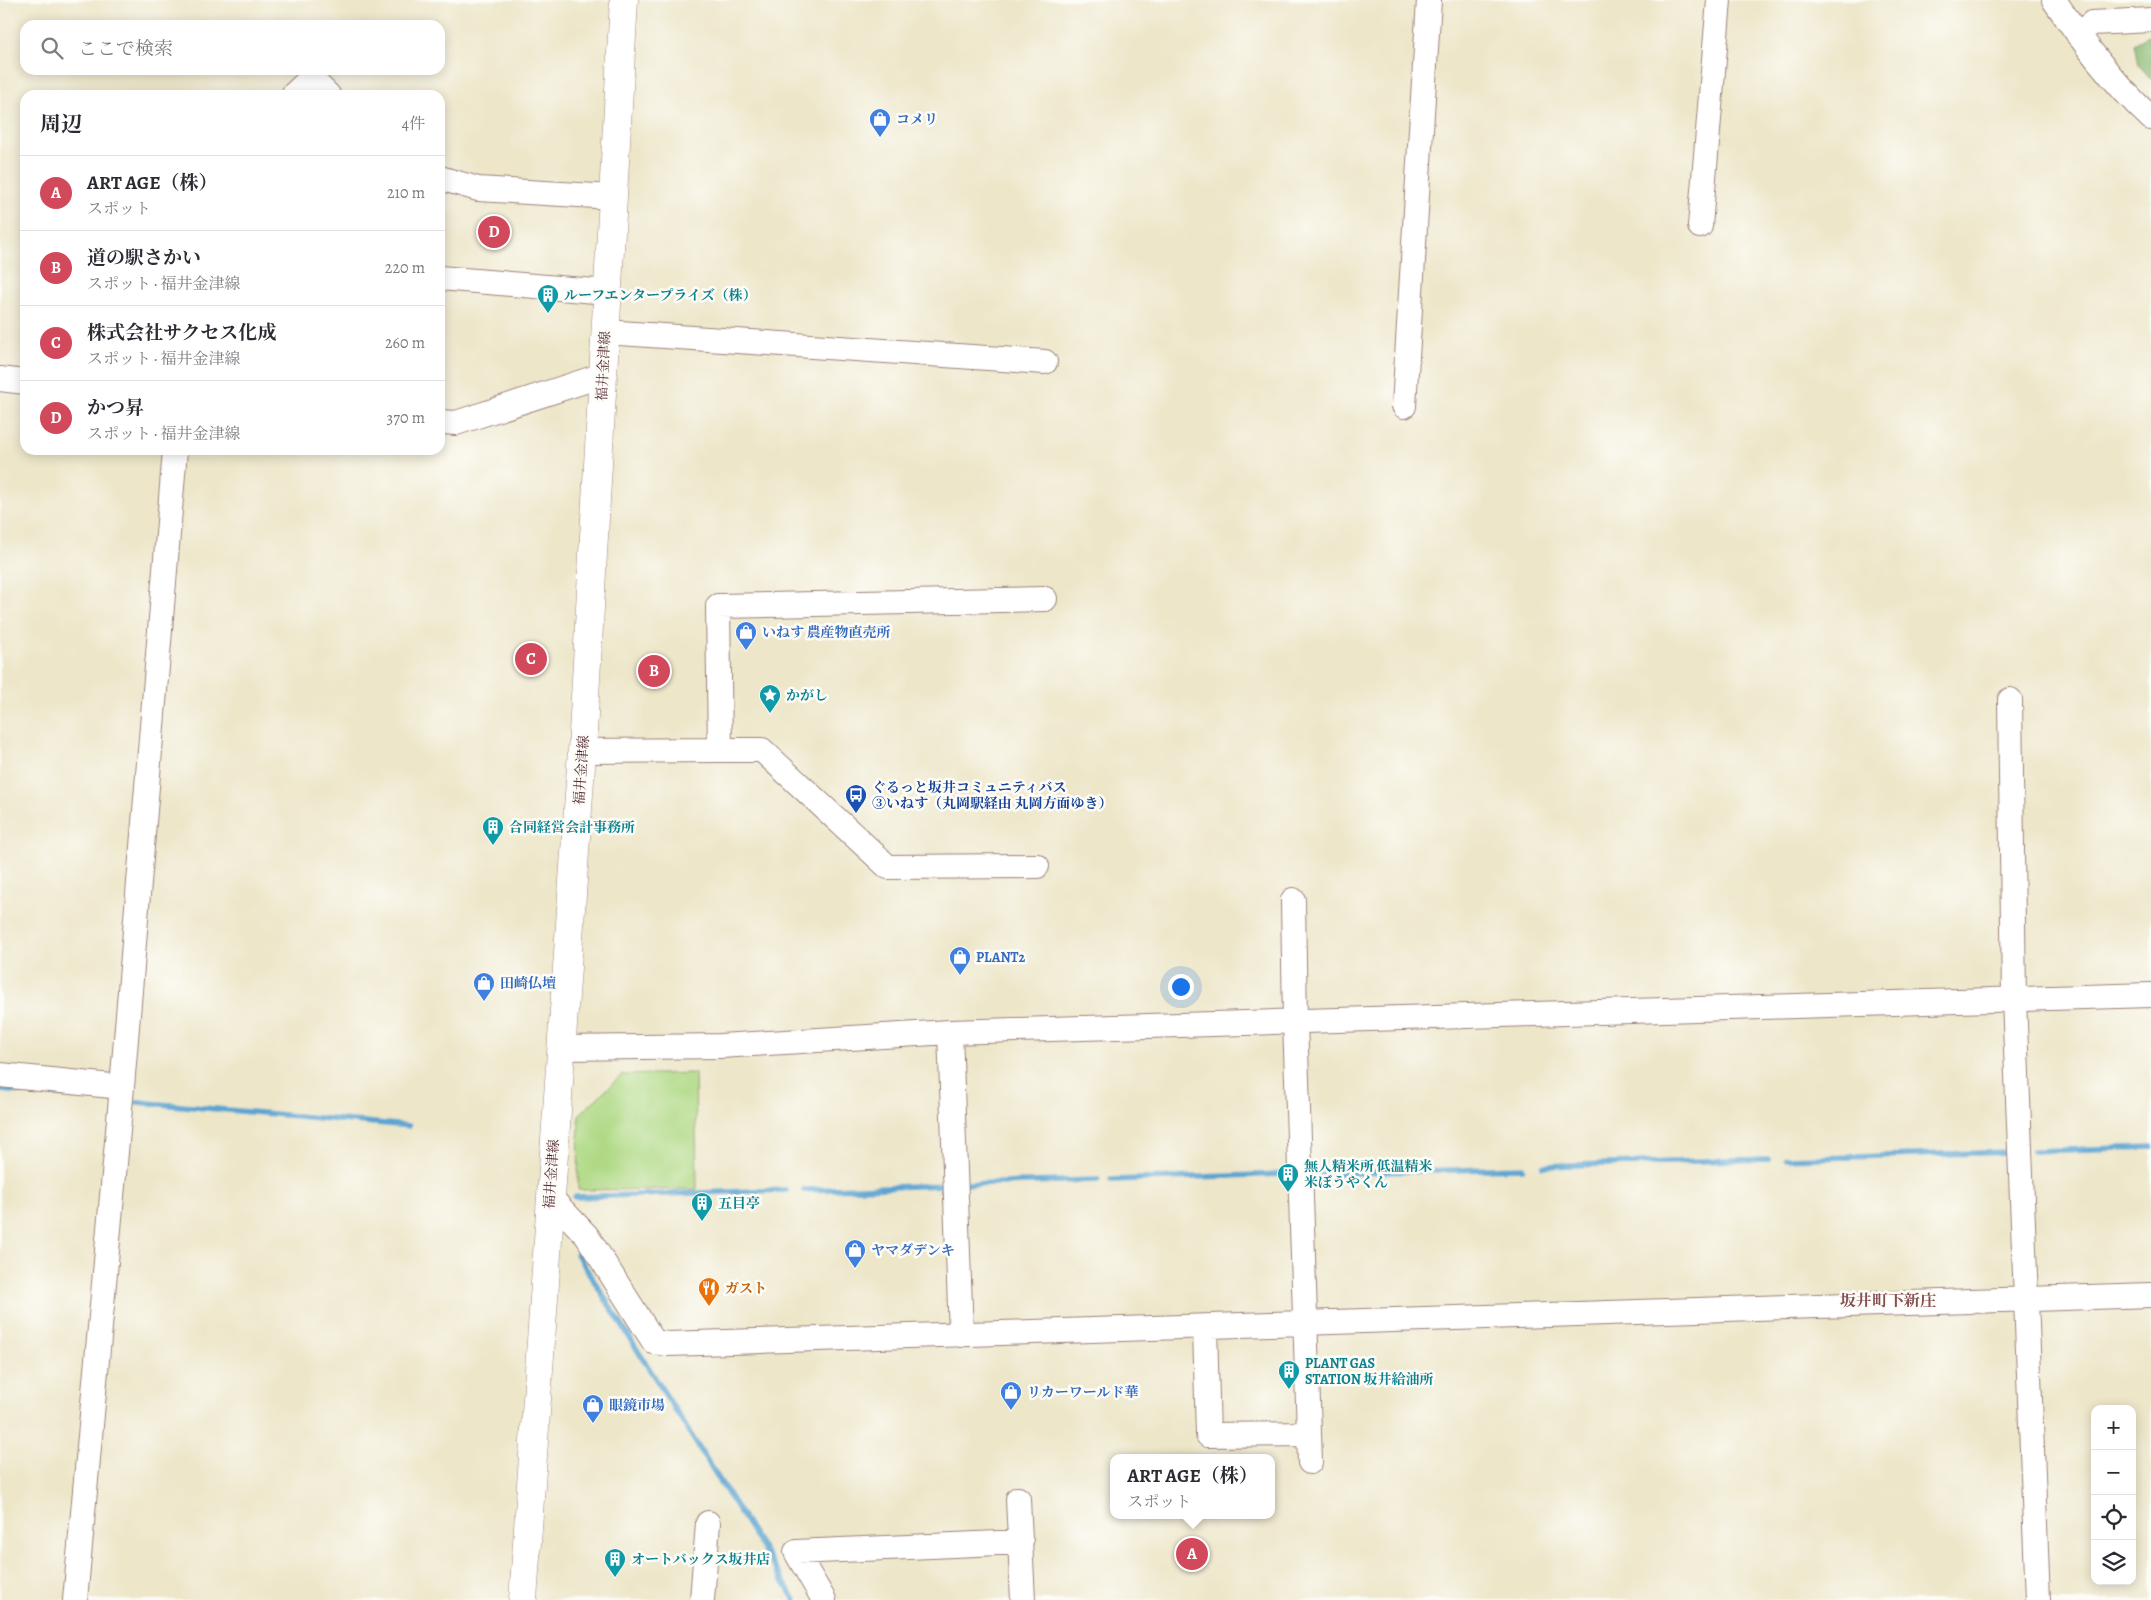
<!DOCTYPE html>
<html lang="ja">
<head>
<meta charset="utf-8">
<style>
  body { margin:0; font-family:Alegreya,"Noto Serif JP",serif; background:#f2f2f3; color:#2b2b33 }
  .controls { position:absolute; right:15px; bottom:15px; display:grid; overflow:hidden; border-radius:10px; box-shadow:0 2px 12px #0003 }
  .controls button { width:45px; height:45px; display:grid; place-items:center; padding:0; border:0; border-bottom:1px solid #e1e1e2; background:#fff; color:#2b2b33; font:25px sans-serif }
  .you { position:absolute; left:1180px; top:986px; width:18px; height:18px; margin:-12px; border:4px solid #fff; border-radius:50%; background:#1a73e8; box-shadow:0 0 0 8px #1a73e833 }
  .badge { display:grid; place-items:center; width:32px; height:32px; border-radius:50%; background:#d1495b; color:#fff; font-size:16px; font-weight:700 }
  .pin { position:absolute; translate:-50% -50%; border:2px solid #fff; box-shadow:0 1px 5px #0006 }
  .popup { position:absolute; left:1110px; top:1454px; width:165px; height:65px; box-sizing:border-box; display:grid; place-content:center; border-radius:10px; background:#fff; filter:drop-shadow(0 1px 4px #0005); font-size:16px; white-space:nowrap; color:#7c7c81 }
  .popup b { font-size:19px; color:#2b2b33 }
  .popup::after { content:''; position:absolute; left:50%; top:100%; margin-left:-10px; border:10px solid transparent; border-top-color:#fff }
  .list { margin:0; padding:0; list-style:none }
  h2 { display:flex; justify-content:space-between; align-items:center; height:65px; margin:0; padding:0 20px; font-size:21px }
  h2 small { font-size:16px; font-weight:400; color:#7c7c81 }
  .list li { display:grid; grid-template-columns:32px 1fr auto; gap:15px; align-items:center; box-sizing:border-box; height:75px; padding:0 20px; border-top:1px solid #e1e1e2 }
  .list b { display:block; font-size:19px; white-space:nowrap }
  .list p { margin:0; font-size:16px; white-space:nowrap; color:#7c7c81 }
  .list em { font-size:16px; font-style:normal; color:#7c7c81 }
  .icon { flex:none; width:28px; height:28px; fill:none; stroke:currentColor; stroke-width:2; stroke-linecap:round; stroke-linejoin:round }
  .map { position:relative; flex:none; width:2151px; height:1600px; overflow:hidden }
  .search { position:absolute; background:#fff; box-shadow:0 2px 12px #0003; left:20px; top:20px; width:425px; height:55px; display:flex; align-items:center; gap:12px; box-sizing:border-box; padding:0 18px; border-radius:15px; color:#7c7c81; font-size:19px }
  .panel { position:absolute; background:#fff; box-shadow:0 2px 12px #0003; left:20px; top:90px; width:425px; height:365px; border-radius:15px }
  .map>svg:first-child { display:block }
  .green { fill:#afd984; stroke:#7c7c58 }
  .forest { fill:#8bb972; stroke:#6a6c4e }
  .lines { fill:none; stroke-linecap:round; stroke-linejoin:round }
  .stream { stroke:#5ba4d2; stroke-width:5.5 }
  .minor-casing { stroke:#9c827a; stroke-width:26 }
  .major-casing { stroke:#9c827a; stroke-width:29 }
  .minor { stroke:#fff; stroke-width:24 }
  .major { stroke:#fff; stroke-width:28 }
  .labels { text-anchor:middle; stroke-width:5; stroke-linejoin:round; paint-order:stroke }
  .shop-label { font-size:14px; font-weight:bold; fill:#366cbe; stroke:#fdfcf7; text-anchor:start }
  .culture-label { font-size:14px; font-weight:bold; fill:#0d838f; stroke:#fdfcf7; text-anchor:start }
  .street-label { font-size:14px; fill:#4a1f2b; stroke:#fdfcf7 }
  .transit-label { font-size:14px; font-weight:bold; fill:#164399; stroke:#fdfcf7; text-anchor:start }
  .food-label { font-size:14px; font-weight:bold; fill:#c56008; stroke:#fdfcf7; text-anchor:start }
  .quarter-label { font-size:16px; font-weight:bold; fill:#864f53; stroke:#fdfcf7 }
</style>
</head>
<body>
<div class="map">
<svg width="2151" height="1600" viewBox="0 0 2151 1600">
  <rect width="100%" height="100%" fill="#fdfcf7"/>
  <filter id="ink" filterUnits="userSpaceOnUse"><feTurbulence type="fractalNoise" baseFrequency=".02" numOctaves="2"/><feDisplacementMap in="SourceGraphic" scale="10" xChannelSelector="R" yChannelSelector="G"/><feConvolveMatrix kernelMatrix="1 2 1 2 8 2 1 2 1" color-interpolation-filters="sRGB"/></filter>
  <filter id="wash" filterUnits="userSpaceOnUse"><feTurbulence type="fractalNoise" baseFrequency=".0096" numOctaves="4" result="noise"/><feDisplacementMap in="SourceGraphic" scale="20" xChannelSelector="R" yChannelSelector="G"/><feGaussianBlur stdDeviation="1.12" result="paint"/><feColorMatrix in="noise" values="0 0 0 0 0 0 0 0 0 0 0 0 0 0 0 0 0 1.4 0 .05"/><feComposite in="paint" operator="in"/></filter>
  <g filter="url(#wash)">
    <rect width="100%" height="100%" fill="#ede6c9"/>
    <path class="green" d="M695,1073L697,1189L578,1190L579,1115L622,1075Z"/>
    <path class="forest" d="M2148,36L2151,37V79L2138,64L2134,44Z"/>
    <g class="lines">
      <path class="stream" d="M0,1090L113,1099
        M137,1102L409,1126
        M2033,1151L2151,1147
        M1786,1159L2012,1152
        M1543,1166L1768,1159
        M1311,1174L1523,1168
        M1111,1180L1287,1174
        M964,1184L1098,1180
        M804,1190L944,1185
        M575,1197L786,1190
        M577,1254L795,1600"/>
    </g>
  </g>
  <g filter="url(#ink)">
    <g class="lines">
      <g class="minor-casing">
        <path id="minor" d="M2054,0C2083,42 2113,83 2151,118
          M2078,35L2092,23L2151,20
          M293,95L311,78L328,95
          M440,178L478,189L613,197
          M1700,226L1719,0
          M440,278L607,292
          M605,332L1045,362
          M0,379L25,382
          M1404,406L1429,0
          M440,422L456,423L603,375
          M2010,700L2014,999L2038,1600
          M720,750H762L888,867L1037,866
          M582,751L720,750L718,606L1045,599
          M1293,900L1295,1021L1310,1462
          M950,1032L961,1335
          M561,1048L720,1046L950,1032L2151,995
          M0,1075L122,1087
          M550,1197L587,1236L654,1342L668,1344L2151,1295
          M1205,1327L1208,1435L1308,1434
          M1018,1499L1023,1600
          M75,1600L122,1087L175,450
          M702,1600L708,1523
          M824,1600L796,1552L1021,1542"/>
      </g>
      <g class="major-casing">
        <path id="major" d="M523,1600L582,751L624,0"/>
      </g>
      <use href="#minor" class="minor"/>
      <use href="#major" class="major"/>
    </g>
  </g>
  <defs>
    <g id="shop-pin" transform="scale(1.125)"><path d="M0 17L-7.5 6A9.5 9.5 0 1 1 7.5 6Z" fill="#3f7fe0" stroke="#fdfcf7"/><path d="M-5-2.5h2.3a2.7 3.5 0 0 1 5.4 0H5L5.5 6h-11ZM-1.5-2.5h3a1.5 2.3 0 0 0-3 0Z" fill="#fff"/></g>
    <g id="building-pin" transform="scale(1.125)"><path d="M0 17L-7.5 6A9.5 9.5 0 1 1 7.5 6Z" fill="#0f9aa8" stroke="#fdfcf7"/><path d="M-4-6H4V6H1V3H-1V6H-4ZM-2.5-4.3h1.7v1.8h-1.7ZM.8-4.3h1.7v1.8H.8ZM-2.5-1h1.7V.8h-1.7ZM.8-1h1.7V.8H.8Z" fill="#fff"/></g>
    <g id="sight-pin" transform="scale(1.125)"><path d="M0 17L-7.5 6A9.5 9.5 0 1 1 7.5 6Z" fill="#0f9aa8" stroke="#fdfcf7"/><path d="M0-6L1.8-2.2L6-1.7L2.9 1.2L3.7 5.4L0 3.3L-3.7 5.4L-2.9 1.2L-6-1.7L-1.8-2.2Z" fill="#fff"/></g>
    <g id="bus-pin" transform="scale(1.125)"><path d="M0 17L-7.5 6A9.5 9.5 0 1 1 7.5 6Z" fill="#1a4fb4" stroke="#fdfcf7"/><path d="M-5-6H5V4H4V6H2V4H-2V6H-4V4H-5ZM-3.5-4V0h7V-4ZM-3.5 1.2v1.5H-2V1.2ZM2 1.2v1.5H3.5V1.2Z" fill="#fff"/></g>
    <g id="restaurant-pin" transform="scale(1.125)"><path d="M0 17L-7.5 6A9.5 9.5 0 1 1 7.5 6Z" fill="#e8710a" stroke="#fdfcf7"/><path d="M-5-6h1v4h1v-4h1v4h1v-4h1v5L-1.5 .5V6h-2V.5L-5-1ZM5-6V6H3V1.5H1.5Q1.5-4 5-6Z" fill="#fff"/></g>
  </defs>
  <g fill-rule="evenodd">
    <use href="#shop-pin" x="880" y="119"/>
    <use href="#building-pin" x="548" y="295"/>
    <use href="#shop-pin" x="746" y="632"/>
    <use href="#sight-pin" x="770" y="695"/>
    <use href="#bus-pin" x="856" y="795"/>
    <use href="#building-pin" x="493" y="827"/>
    <use href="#shop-pin" x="960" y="957"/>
    <use href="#shop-pin" x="484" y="983"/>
    <use href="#building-pin" x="1288" y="1174"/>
    <use href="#building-pin" x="702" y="1203"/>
    <use href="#shop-pin" x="855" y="1250"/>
    <use href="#restaurant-pin" x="709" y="1288"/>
    <use href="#building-pin" x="1289" y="1371"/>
    <use href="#shop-pin" x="1011" y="1392"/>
    <use href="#shop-pin" x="593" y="1405"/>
    <use href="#building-pin" x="615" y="1559"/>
  </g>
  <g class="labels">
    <g class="shop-label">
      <text x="896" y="124">コメリ</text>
      <text x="762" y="637">いねす 農産物直売所</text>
      <text x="976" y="962">PLANT2</text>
      <text x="500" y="988">田崎仏壇</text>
      <text x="871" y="1255">ヤマダデンキ</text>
      <text x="1027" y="1397">リカーワールド華</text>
      <text x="609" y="1410">眼鏡市場</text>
    </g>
    <g class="culture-label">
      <text x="564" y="300">ルーフエンタープライズ（株）</text>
      <text x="786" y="700">かがし</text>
      <text x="509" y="832">合同経営会計事務所</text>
      <text x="1304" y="1171">無人精米所 低温精米<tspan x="1304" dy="16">米ぼうやくん</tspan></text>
      <text x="718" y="1208">五目亭</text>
      <text x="1305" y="1368">PLANT GAS<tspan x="1305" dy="16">STATION 坂井給油所</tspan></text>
      <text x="631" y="1564">オートバックス坂井店</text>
    </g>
    <g class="street-label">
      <text transform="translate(603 366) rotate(-87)" y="5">福井金津線</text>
      <text transform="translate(581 770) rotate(-86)" y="5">福井金津線</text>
      <text transform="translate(551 1174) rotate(-86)" y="5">福井金津線</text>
    </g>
    <g class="transit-label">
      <text x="872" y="792">ぐるっと坂井コミュニティバス<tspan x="872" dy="16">③いねす（丸岡駅経由 丸岡方面ゆき）</tspan></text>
    </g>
    <g class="food-label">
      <text x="725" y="1293">ガスト</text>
    </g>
    <g class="quarter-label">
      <text x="1888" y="1306">坂井町下新庄</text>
    </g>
  </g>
</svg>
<div class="controls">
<button>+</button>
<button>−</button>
<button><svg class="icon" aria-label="locate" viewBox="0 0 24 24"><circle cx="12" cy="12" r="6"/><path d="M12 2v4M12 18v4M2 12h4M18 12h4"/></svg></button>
<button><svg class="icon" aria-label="layers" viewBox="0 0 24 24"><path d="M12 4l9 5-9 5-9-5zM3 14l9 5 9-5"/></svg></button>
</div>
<div class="you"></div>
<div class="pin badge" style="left:1192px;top:1554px">A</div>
<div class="popup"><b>ART AGE（株）</b>スポット</div>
<div class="pin badge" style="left:654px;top:671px">B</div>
<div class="pin badge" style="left:531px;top:659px">C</div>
<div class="pin badge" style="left:494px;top:232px">D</div>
<div class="search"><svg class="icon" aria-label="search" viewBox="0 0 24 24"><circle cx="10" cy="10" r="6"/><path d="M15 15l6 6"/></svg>ここで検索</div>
<section class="panel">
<h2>周辺<small>4件</small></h2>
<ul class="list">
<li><span class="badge">A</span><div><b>ART AGE（株）</b><p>スポット</p></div><em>210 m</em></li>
<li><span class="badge">B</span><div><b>道の駅さかい</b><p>スポット · 福井金津線</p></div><em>220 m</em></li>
<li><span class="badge">C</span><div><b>株式会社サクセス化成</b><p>スポット · 福井金津線</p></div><em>260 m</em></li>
<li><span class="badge">D</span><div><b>かつ昇</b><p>スポット · 福井金津線</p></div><em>370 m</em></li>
</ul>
</section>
</div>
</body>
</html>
